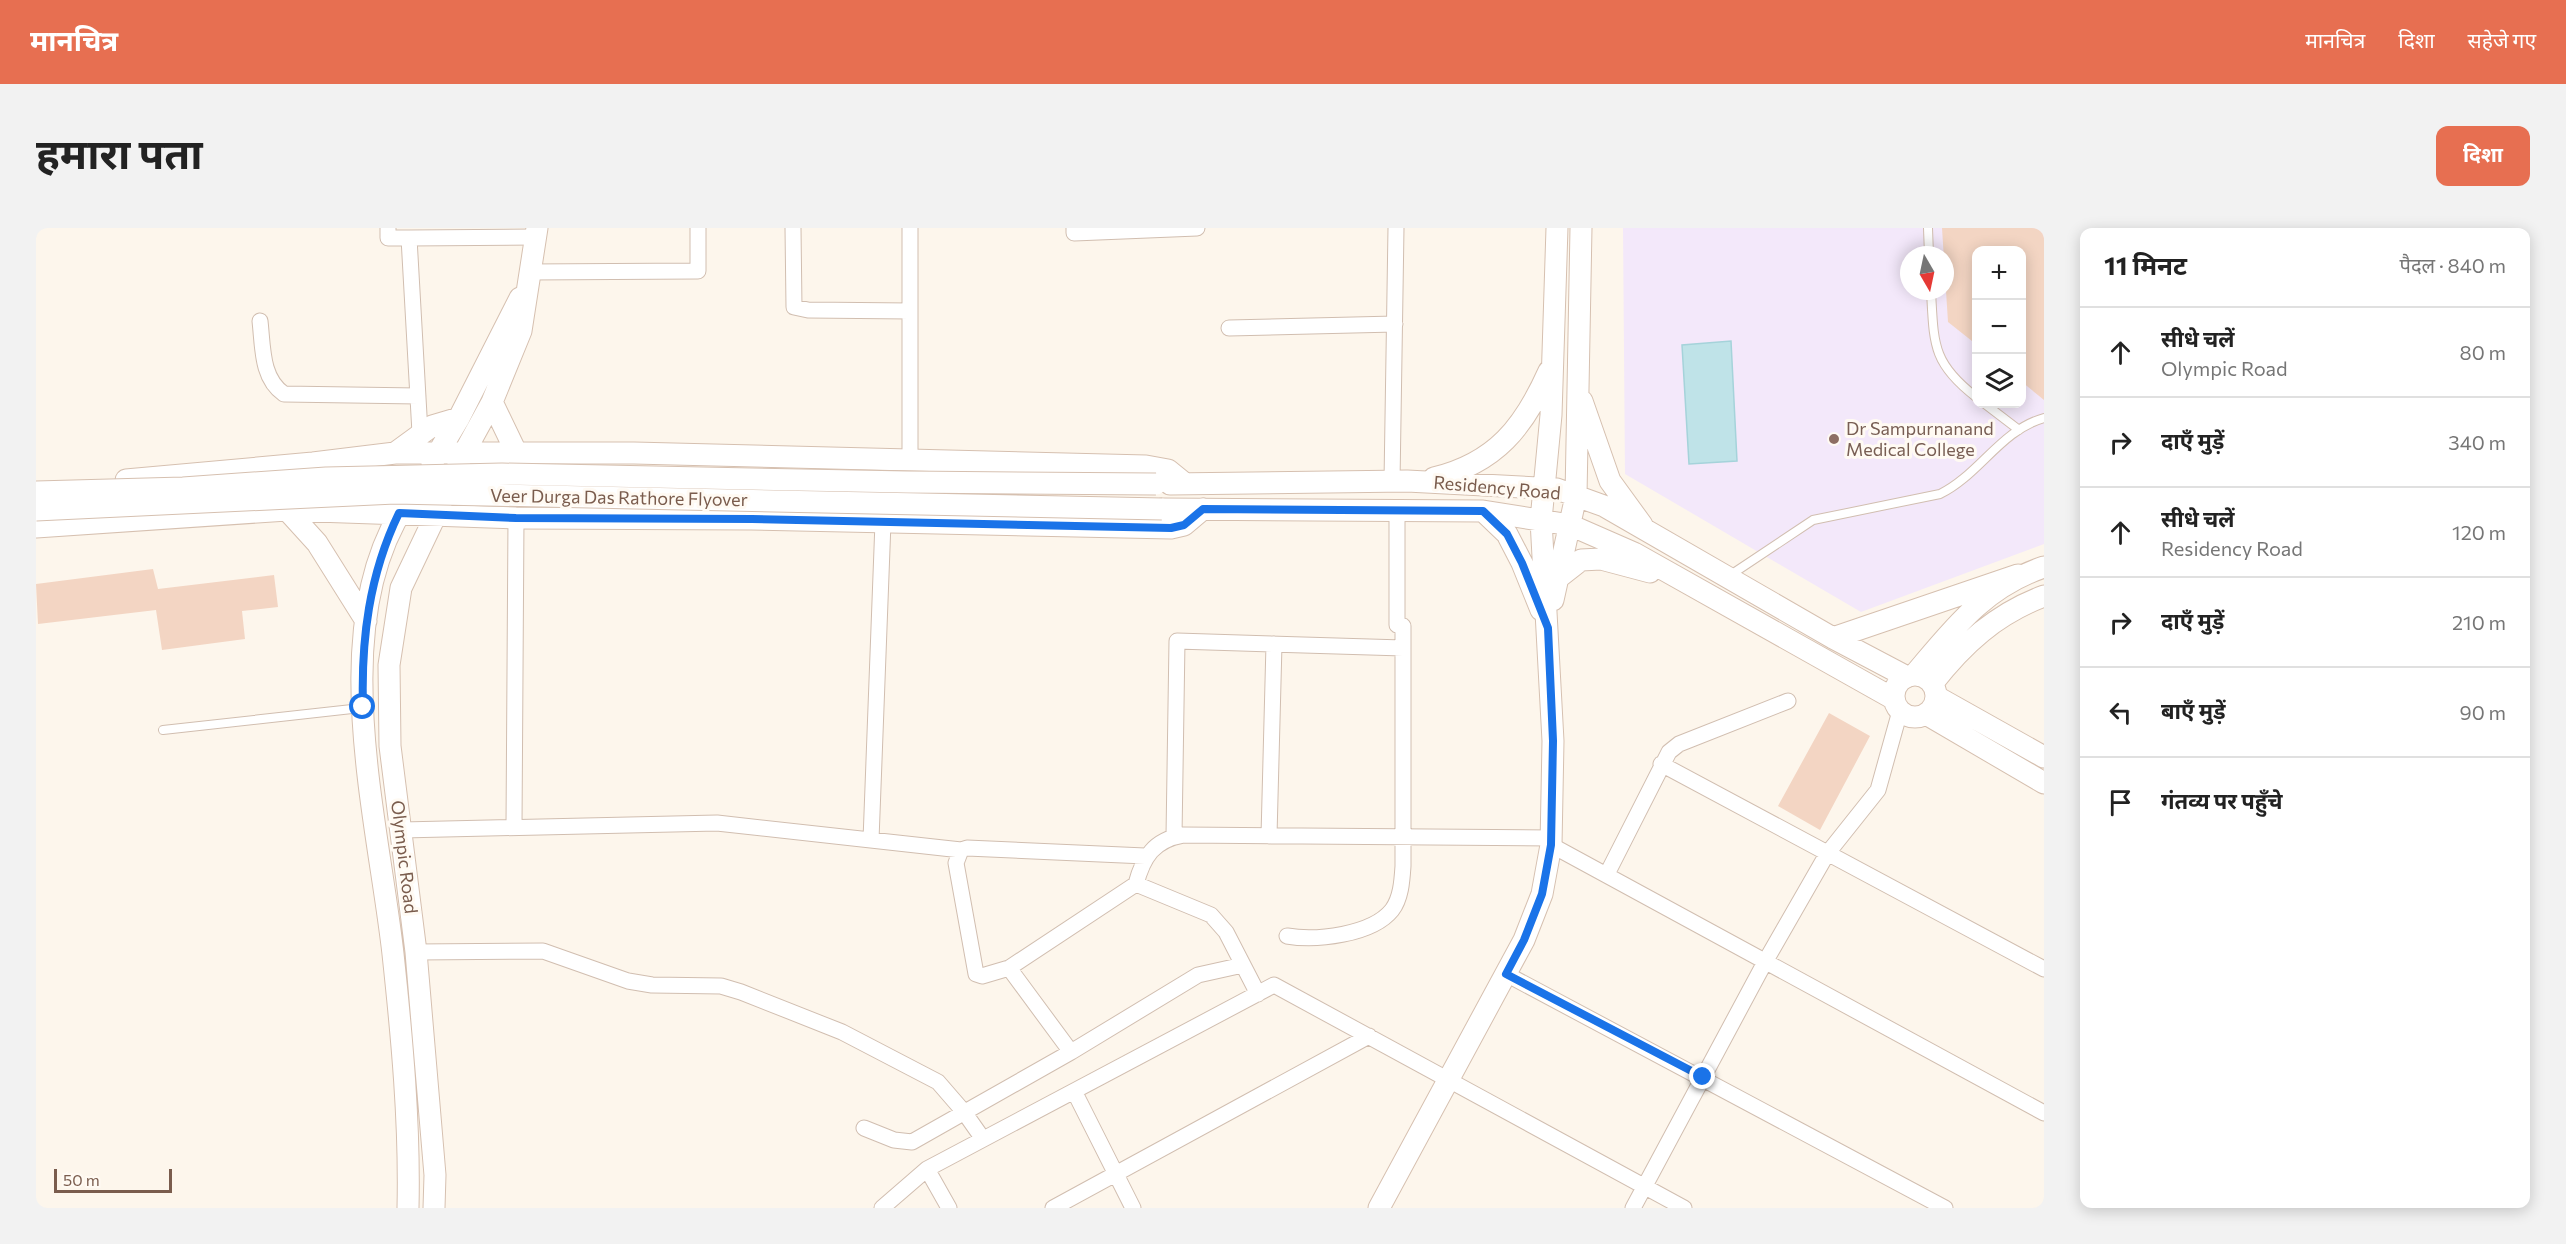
<!DOCTYPE html>
<html lang="hi">
<head>
<meta charset="utf-8">
<style>
  body { margin:0; font-family:Commissioner,"Noto Sans Devanagari",sans-serif; background:#f2f2f2; color:#222 }
  .controls { position:absolute; right:18px; top:18px; display:grid; overflow:hidden; border-radius:12px; box-shadow:0 3px 15px #0003 }
  .controls button { width:54px; height:54px; display:grid; place-items:center; padding:0; border:0; border-bottom:2px solid #e0e0e0; background:#fff; color:#222; font:30px sans-serif }
  .compass { position:absolute; left:1864px; top:18px; width:54px; height:54px; border-radius:50%; background:#fff; box-shadow:0 3px 15px #0003; rotate:171deg }
  .scale { position:absolute; left:18px; bottom:15px; width:118px; box-sizing:border-box; padding-left:6px; border:3px solid #7a5c4d; border-top:0; font-size:16px; line-height:21px; white-space:nowrap; color:#7a5c4d; -webkit-text-stroke:4px #fffaf3; paint-order:stroke }
  .stop { position:absolute; width:18px; height:18px; margin:-14px; border:4px solid #1a73e8; border-radius:50%; background:#fff }
  .stop.end { background:#1a73e8; border-color:#fff; box-shadow:0 2px 6px #0008 }
  .list { margin:0; padding:0; list-style:none }
  h2 { display:flex; justify-content:space-between; align-items:center; height:78px; margin:0; padding:0 24px; font-size:26px }
  h2 small { font-size:20px; font-weight:400; color:#767676 }
  .list li { display:grid; grid-template-columns:39px 1fr auto; gap:18px; align-items:center; box-sizing:border-box; height:90px; padding:0 24px; border-top:2px solid #e0e0e0 }
  .list b { display:block; font-size:22px; white-space:nowrap }
  .list p { margin:0; font-size:20px; white-space:nowrap; color:#767676 }
  .list em { font-size:20px; font-style:normal; color:#767676 }
  .icon { flex:none; width:33px; height:33px; fill:none; stroke:currentColor; stroke-width:2; stroke-linecap:round; stroke-linejoin:round }
  .map { position:relative; flex:none; width:2008px; height:980px; overflow:hidden; border-radius:12px }
  header { display:flex; align-items:center; gap:36px; box-sizing:border-box; height:84px; padding:0 30px; background:#e76f51; color:#fff }
  header strong { font-size:28px }
  nav { display:flex; gap:33px; margin-inline-start:auto; font-size:21px }
  .intro { display:flex; align-items:center; justify-content:space-between; box-sizing:border-box; height:144px; padding:0 36px }
  h1 { margin:0; font-size:42px }
  .button { padding:15px 27px; border-radius:12px; background:#e76f51; color:#fff; font-size:21px; font-weight:700 }
  main { display:flex; gap:36px; padding:0 36px }
  aside { flex:1; background:#fff; border-radius:12px; box-shadow:0 3px 15px #0003 }
  .map>svg:first-child { display:block }
  .education { fill:#f3e8fa; fill-rule:evenodd }
  .water { fill:#bfe3e8; stroke:#a5d3da; stroke-width:1.5 }
  .building { fill:#f3d5c3 }
  .lines { fill:none; stroke-linecap:round; stroke-linejoin:round }
  .lane-casing { stroke:#d1beb0; stroke-width:10 }
  .street-casing { stroke:#d1beb0; stroke-width:17 }
  .secondary-casing { stroke:#d6c0b0; stroke-width:23 }
  .lane { stroke:#fff; stroke-width:8 }
  .street { stroke:#fff; stroke-width:15 }
  .secondary { stroke:#fff; stroke-width:21 }
  .secondary-bridge-casing { stroke:#d6c0b0; stroke-width:23; stroke-linecap:butt }
  .secondary-bridge { stroke:#fff; stroke-width:21 }
  .route { stroke:#1a73e8; stroke-width:8 }
  .education-dot { fill:#8d6e63; stroke:#fffaf3; stroke-width:2 }
  .labels { text-anchor:middle; stroke-width:6; stroke-linejoin:round; paint-order:stroke }
  .education-label { font-size:18px; fill:#785e54; stroke:#fffaf3; text-anchor:start }
  .street-label { font-size:18px; fill:#7a5c4d; stroke:#fffaf3 }
</style>
</head>
<body>
<header>
<strong>मानचित्र</strong>
<nav><a>मानचित्र</a><a>दिशा</a><a>सहेजे गए</a></nav>
</header>
<div class="intro"><h1>हमारा पता</h1><a class="button">दिशा</a></div>
<main>
<div class="map">
<svg width="2008" height="980" viewBox="0 0 2008 980">
  <rect width="100%" height="100%" fill="#fdf6ec"/>
  <path class="education" d="M1587,0H2008V316L1825,384L1589,246ZM1940,22H1986V176H1940ZM1873,27H1909V63H1873Z"/>
  <path class="water" d="M1695,113L1701,233L1653,236L1646,117Z"/>
  <path class="building" d="M1906,0H2008V172L1986,154V22H1941V117L1912,94Z
    M117,341L122,361L238,347L242,379L206,383L209,411L126,422L120,382L2,396L0,356Z
    M1793,485L1834,508L1784,602L1742,578Z"/>
  <g class="lines">
    <g class="lane-casing">
      <path id="lane" d="M1892,0L1893,27
        M1895,63C1898,116 1896,135 1940,169
        M1949,176L1983,202
        M1693,348L1777,292L1904,266C1943,247 1965,202 2008,190
        M127,502L325,480"/>
    </g>
    <g class="street-casing">
      <path id="street" d="M352,0V10H373
        M757,0L758,79L772,82L874,83
        M1038,0V5L1161,0
        M493,44L662,43V0
        M224,93C227,119 225,150 248,166L382,168
        M1193,100L1359,96
        M384,205L373,10L499,9
        M874,232V0
        M1356,254L1360,0
        M1625,536L2008,741
        M478,598L480,290
        M366,602L681,595L925,622
        M1138,608L1141,413L1367,420
        M1233,608L1238,416
        M835,612L847,294
        M1515,617L2008,885
        M1571,646L1633,524L1643,516L1752,473
        M1100,656C1107,629 1118,612 1147,607L1516,610
        M1251,708C1280,713 1336,707 1356,682C1365,670 1366,653 1367,638V398L1361,397V281
        M380,724L507,723L592,753L616,757L685,758L705,764L806,804L902,854L928,884L947,911
        M973,740L946,748L940,746L920,635L925,622L931,620L1109,628
        M1470,746L1909,980
        M1035,824L1162,747L1207,737
        M1038,863L1097,980
        M828,900L858,912L876,914L1035,824L973,740L1100,656L1175,687L1190,704L1222,766
        M891,941L913,980
        M846,980L891,941L1238,757L1648,980
        M1017,980L1333,808
        M1597,980L1729,734L1791,626L1842,562L1864,483"/>
    </g>
    <g class="secondary-casing">
      <path id="secondary" d="M1546,173L1574,253L1606,297
        M456,174L481,226
        M359,225L396,198L423,190
        M396,235L423,190L484,70
        M422,236L456,174L485,103L501,0
        M1398,250C1460,235 1488,199 1513,143
        M90,252L277,235L359,225H598L1110,238L1132,242L1148,255
        M1134,256L1371,253L1521,261L1568,278L1797,410L1871,449
        M251,276V282L281,315L330,393
        M369,277C289,398 342,591 357,726C366,810 374,896 372,980
        M1126,281L1447,283L1534,297L1598,325L1858,471
        M1447,283L1471,306L1486,335L1505,382
        M0,299L251,282L480,290L715,291L1135,300L1148,297L1167,281
        M1522,350L1545,332L1565,331L1614,344
        M1517,372L1540,268L1545,0
        M1797,410L1982,347
        M1858 468a21 21 0 1 1 42 0a21 21 0 1 1-42 0Z
        M1878,447C1917,401 1948,359 2008,339
        M1896,456C1927,416 1960,386 2008,368
        M1901,469L2008,529
        M1890,486L2008,555
        M398,980L399,947L380,724L354,518L353,437L365,360L405,276
        M1343,980L1488,712L1506,666L1515,617L1517,513L1505,292L1515,187L1521,0"/>
    </g>
    <use href="#lane" class="lane"/>
    <use href="#street" class="street"/>
    <use href="#secondary" class="secondary"/>
    <g class="secondary-bridge-casing">
      <path id="secondary-bridge" d="M0,264L147,260L290,250L466,246L871,254L1120,256
        M0,282L359,265L1126,281"/>
    </g>
    <use href="#secondary-bridge" class="secondary-bridge"/>
  </g>
  <g class="lines">
    <path class="route" d="M327,479C325,412 333,347 363,285L480,290L716,291L1135,300L1148,297L1167,281L1447,283L1471,306L1486,335L1512,400L1517,513L1515,617L1506,666L1488,712L1470,746L1667,849"/>
  </g>
  <circle class="education-dot" cx="1798" cy="211" r="6"/>
  <g class="labels">
    <g class="education-label">
      <text x="1810" y="207">Dr Sampurnanand<tspan x="1810" dy="21">Medical College</tspan></text>
    </g>
    <g class="street-label">
      <text transform="translate(1461 260) rotate(5)" y="6">Residency Road</text>
      <text transform="translate(583 270) rotate(1)" y="6">Veer Durga Das Rathore Flyover</text>
      <text transform="translate(368 629) rotate(83)" y="6">Olympic Road</text>
    </g>
  </g>
</svg>
<div class="controls">
<button>+</button>
<button>−</button>
<button><svg class="icon" aria-label="layers" viewBox="0 0 24 24"><path d="M12 4l9 5-9 5-9-5zM3 14l9 5 9-5"/></svg></button>
</div>
<svg class="compass" viewBox="-18 -18 36 36"><path d="M0-13l5 13h-10z" fill="#e53935"/><path d="M0 13l5-13h-10z" fill="#767676"/></svg>
<div class="scale">50 m</div>
<div class="stop" style="left:327px;top:479px"></div>
<div class="stop end" style="left:1667px;top:849px"></div>
</div>
<aside>
<h2>11 मिनट<small>पैदल · 840 m</small></h2>
<ul class="list">
<li><svg class="icon" aria-label="ahead" viewBox="0 0 24 24"><path d="M12 20V5M6 11l6-6 6 6"/></svg><div><b>सीधे चलें</b><p>Olympic Road</p></div><em>80 m</em></li>
<li><svg class="icon" aria-label="right" viewBox="0 0 24 24"><path d="M7 20v-9h11M14 6l5 5-5 5"/></svg><div><b>दाएँ मुड़ें</b></div><em>340 m</em></li>
<li><svg class="icon" aria-label="ahead" viewBox="0 0 24 24"><path d="M12 20V5M6 11l6-6 6 6"/></svg><div><b>सीधे चलें</b><p>Residency Road</p></div><em>120 m</em></li>
<li><svg class="icon" aria-label="right" viewBox="0 0 24 24"><path d="M7 20v-9h11M14 6l5 5-5 5"/></svg><div><b>दाएँ मुड़ें</b></div><em>210 m</em></li>
<li><svg class="icon" aria-label="left" viewBox="0 0 24 24"><path d="M17 20v-9H6M10 6l-5 5 5 5"/></svg><div><b>बाएँ मुड़ें</b></div><em>90 m</em></li>
<li><svg class="icon" aria-label="arrive" viewBox="0 0 24 24"><path d="M6 21V4h12l-3 4 3 4H6"/></svg><div><b>गंतव्य पर पहुँचे</b></div></li>
</ul>
</aside>
</main>
</body>
</html>
